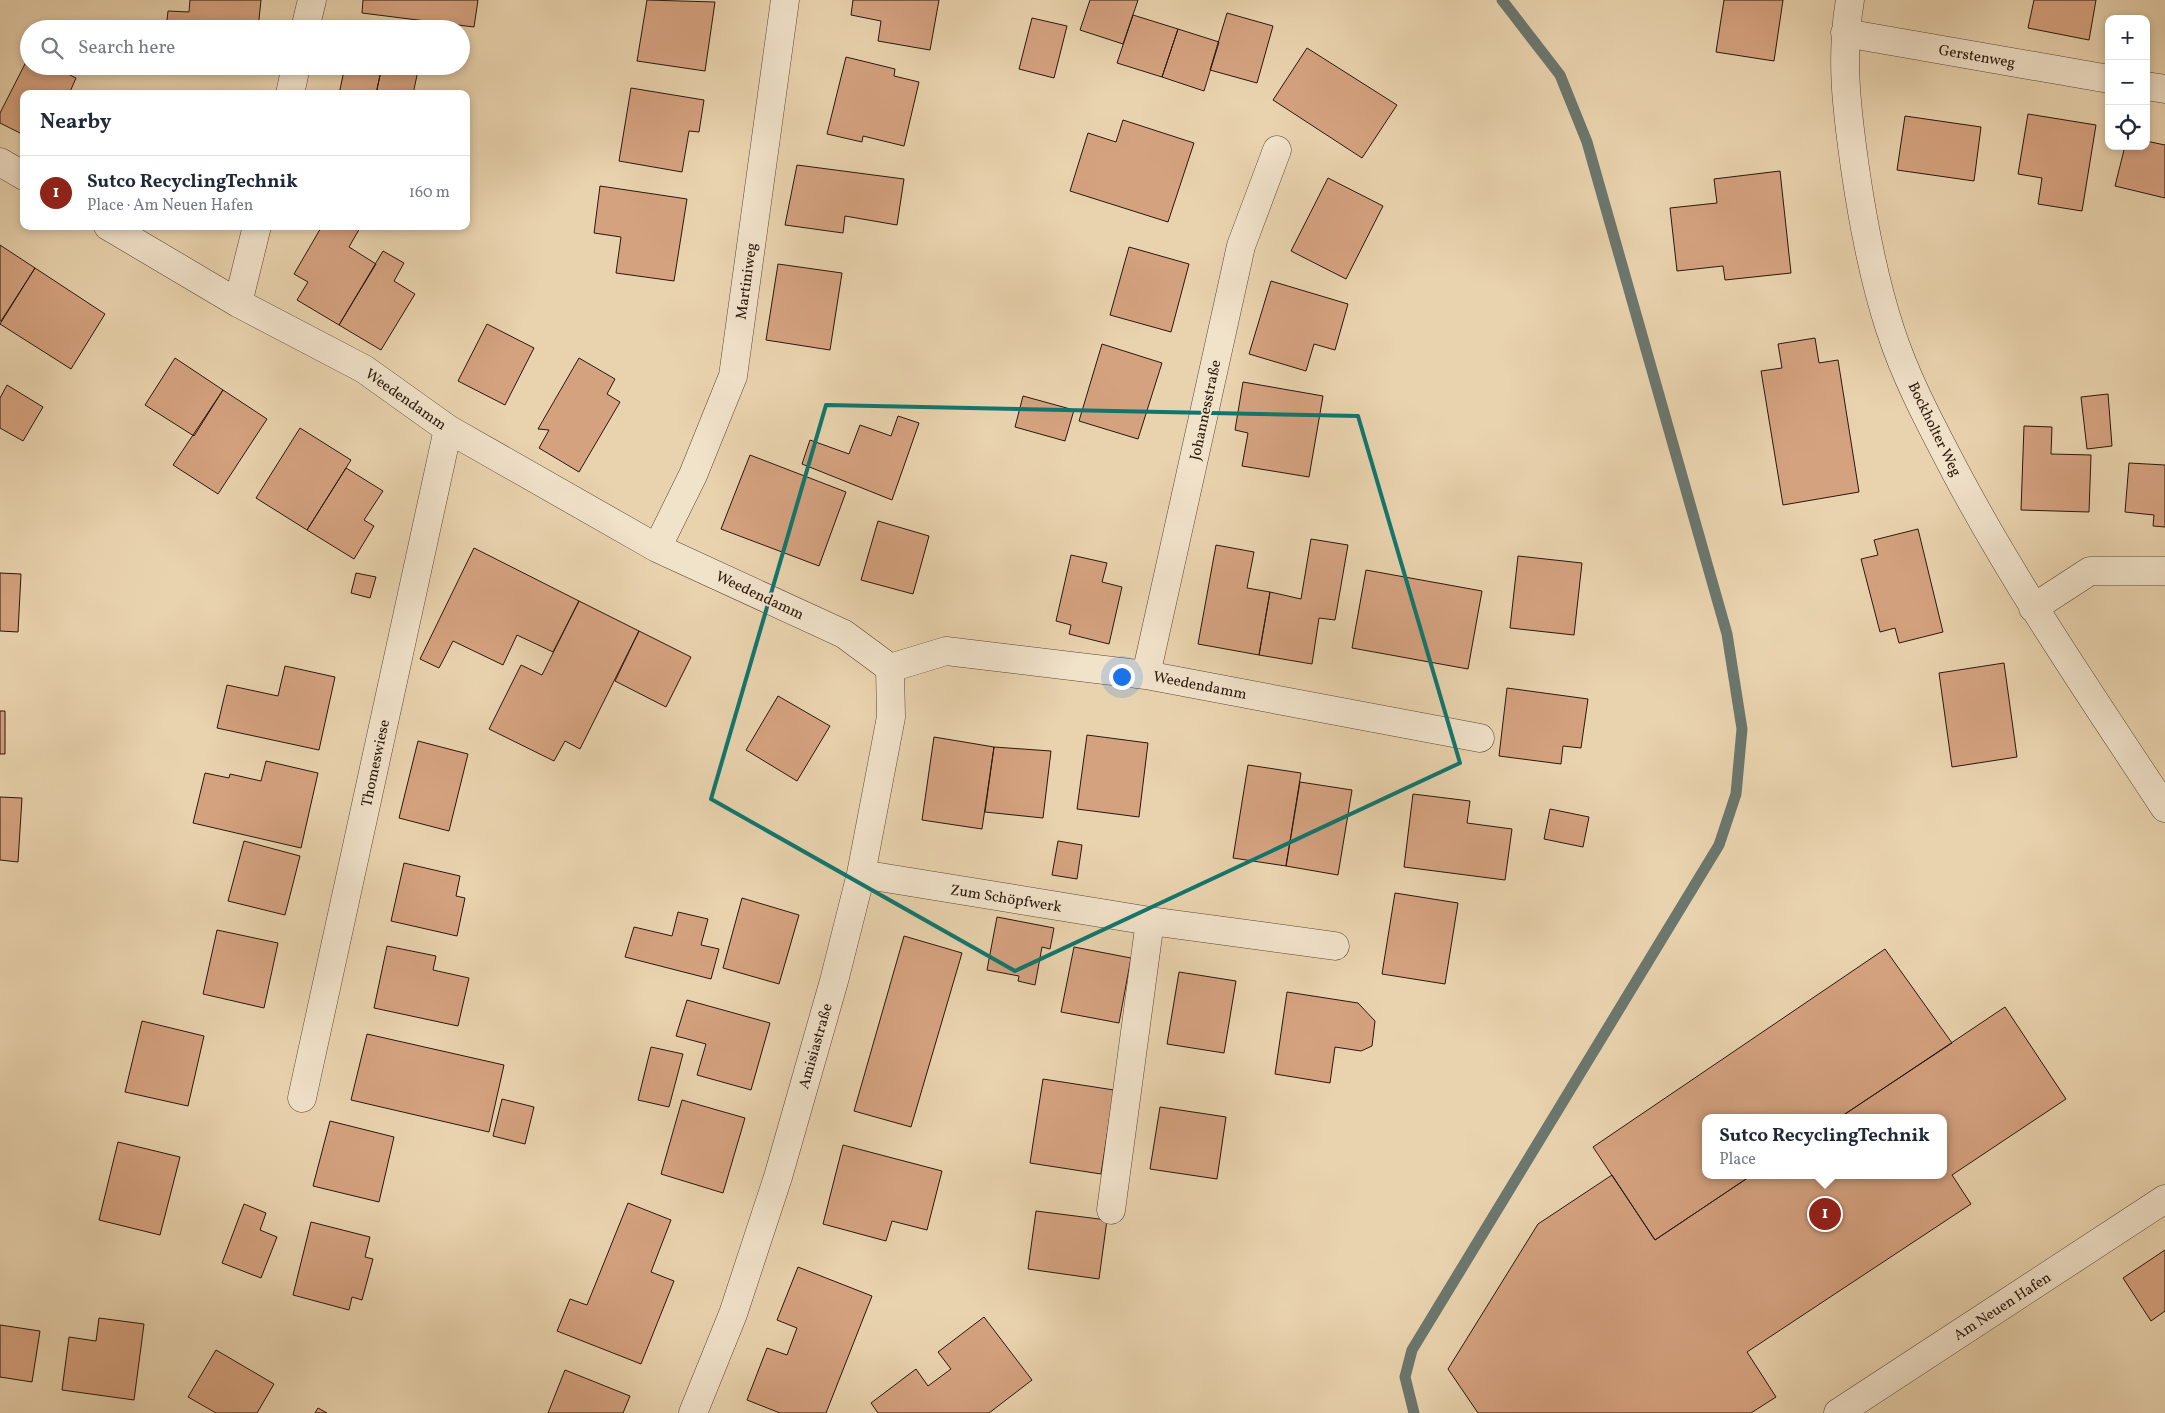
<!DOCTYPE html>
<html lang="en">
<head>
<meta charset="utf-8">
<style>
  body { margin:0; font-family:Vollkorn,serif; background:#f2f2f3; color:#1f2937 }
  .controls { position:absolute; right:15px; top:15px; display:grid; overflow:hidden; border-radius:10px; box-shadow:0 2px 8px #0003 }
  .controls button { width:45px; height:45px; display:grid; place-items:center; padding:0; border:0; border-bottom:1px solid #e0e1e3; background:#fff; color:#1f2937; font:25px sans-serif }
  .you { position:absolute; left:1121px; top:676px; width:18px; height:18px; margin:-12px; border:4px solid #fff; border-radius:50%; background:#1a73e8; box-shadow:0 0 0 8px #1a73e833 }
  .badge { display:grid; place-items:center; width:32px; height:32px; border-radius:50%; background:#8f2418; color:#fff; font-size:16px; font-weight:700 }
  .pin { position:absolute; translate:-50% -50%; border:2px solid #fff; box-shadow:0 1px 5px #0006 }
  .popup { position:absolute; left:1702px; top:1114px; width:245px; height:65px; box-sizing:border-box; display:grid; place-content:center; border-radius:10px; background:#fff; filter:drop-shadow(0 1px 4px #0005); font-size:16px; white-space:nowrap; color:#747a83 }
  .popup b { font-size:19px; color:#1f2937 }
  .popup::after { content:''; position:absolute; left:50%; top:100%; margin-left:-10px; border:10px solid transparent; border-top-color:#fff }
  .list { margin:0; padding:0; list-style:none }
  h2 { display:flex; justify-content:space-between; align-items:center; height:65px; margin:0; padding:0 20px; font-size:21px }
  h2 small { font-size:16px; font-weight:400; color:#747a83 }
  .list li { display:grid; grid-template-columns:32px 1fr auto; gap:15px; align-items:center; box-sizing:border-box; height:75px; padding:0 20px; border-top:1px solid #e0e1e3 }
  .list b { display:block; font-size:19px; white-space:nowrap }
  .list p { margin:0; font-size:16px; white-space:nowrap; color:#747a83 }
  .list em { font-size:16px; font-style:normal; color:#747a83 }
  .icon { flex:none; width:28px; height:28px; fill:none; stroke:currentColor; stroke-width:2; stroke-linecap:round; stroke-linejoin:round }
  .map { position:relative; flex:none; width:2165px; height:1413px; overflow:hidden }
  .search { position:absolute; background:#fff; box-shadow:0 2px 8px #0003; left:20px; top:20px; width:450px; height:55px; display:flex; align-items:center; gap:12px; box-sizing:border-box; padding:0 18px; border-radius:28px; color:#747a83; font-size:19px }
  .panel { position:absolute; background:#fff; box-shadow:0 2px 8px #0003; left:20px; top:90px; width:450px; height:140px; border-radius:10px }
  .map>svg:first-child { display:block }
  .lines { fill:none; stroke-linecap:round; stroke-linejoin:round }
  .stream { stroke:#6b776e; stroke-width:11 }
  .building { fill:#d5a280; stroke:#29170c }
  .minor-casing { stroke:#594634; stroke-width:29 }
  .minor { stroke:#f1e2ca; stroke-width:28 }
  .marked { fill:none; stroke:#0f766e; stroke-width:4; stroke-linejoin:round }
  .labels { text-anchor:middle; stroke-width:4; stroke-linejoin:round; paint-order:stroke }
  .street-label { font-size:15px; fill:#29170c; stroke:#f1e2ca }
</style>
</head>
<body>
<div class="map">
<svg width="2165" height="1413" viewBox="0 0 2165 1413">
  <rect width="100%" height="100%" fill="#e9d3ae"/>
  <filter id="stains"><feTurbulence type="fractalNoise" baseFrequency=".004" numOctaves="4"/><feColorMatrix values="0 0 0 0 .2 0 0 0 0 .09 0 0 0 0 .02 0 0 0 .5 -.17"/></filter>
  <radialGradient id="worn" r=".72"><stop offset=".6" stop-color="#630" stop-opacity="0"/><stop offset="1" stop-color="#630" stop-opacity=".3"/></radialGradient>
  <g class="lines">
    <path class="stream" d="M1414,1413L1405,1377L1412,1350L1719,845L1736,794L1742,729L1727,634L1587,142L1560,75L1502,0"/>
  </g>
  <path class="building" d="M190,0H261L258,29H166L168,11L189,12Z
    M363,0H478L474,27L362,13Z
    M647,0L715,2L705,71L637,61Z
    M853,0H939L930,50L878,41L881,21L851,15Z
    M1090,0H1138L1123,44L1080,30Z
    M1724,0H1783L1774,61L1716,52Z
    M2034,0H2096L2089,40L2028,28Z
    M1227,13L1273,26L1257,83L1210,70Z
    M1133,15L1178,29L1162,77L1117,63Z
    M1032,18L1067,26L1054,78L1019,69Z
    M1178,29L1219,42L1204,91L1162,77Z
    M1307,48L1397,105L1362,158L1273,100Z
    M29,56V66H52L76,78L69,94H24V135L0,123V113Z
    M846,57L895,69L894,76L919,82L904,146L863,136L862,142L827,134Z
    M345,66H382L376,94H339Z
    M382,66H419L413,94H376Z
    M631,88L704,100L699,132L689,131L682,172L619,161Z
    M2028,114L2096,125L2082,211L2038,204L2042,178L2018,174Z
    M1905,116L1981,127L1974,181L1897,170Z
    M1123,120L1194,143L1168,222L1070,191L1088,133L1116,142Z
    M2146,141L2165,145V198L2115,186L2125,146H2146Z
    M797,165L904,179L897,225L845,216L843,233L785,225Z
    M1780,171L1791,273L1725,280L1723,266L1677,271L1670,208L1717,203L1714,179Z
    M1328,178L1383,206L1346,279L1291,251Z
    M600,186L687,199L674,281L616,273L621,237L594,233Z
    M322,226H361L349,247L376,264L339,325L297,300L308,282L294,274Z
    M0,245L35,268L1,321H0Z
    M1129,247L1189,264L1171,332L1110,315Z
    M383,251L404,263L394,281L415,294L381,350L339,325Z
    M778,264L842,273L830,350L766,340Z
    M35,268L105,314L71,369L0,324Z
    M1271,281L1348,304L1335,350L1314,344L1306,371L1249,354Z
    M487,324L534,348L505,405L458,381Z
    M1815,338L1819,363L1838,360L1859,492L1783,505L1761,371L1782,368L1778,344Z
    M1102,344L1162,363L1138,439L1079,421Z
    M175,358L223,390L194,436L145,405Z
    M579,358L615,379L607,394L620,402L579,472L539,448L549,430L538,429Z
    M1243,382L1323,396L1309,477L1242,466L1248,433L1235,430Z
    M7,385L43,407L23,441L0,428V398Z
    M223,390L267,419L218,494L173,465Z
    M2108,394L2112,446L2087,449L2081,397Z
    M1023,396L1074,410L1065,441L1015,427Z
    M898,416L919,423L892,500L802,464L810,440L849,454L860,425L891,436Z
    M2024,426L2052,427L2051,454L2091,455L2089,512L2021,510Z
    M300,428L351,460L307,530L256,498Z
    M750,455L846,492L819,566L721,529Z
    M2129,463L2165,465V527L2153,526L2154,515L2125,512Z
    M346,468L383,491L364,520L374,526L354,559L307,530Z
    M878,521L929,536L913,594L861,580Z
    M1918,529L1943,632L1899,643L1895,628L1880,632L1861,559L1878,555L1874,540Z
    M1311,539L1348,545L1335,620L1319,618L1312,664L1259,655L1270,592L1301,599Z
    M1216,545L1254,552L1247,588L1270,592L1259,655L1198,644Z
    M474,548L579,601L553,652L517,635L503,665L453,641L439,668L420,659Z
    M1071,555L1107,563L1102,582L1122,587L1109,644L1069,634L1071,625L1056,621Z
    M1518,556L1582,563L1574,635L1510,628Z
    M1366,570L1482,591L1468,669L1352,648Z
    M0,573L21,574L18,632L0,631Z
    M356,573L376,577L370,598L351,593Z
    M579,601L639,631L580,749L565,741L554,761L489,729L521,665L542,675Z
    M639,631L691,657L666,707L615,681Z
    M2004,663L2017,757L1952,767L1939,673Z
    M285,666L335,677L319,750L217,728L227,685L278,696Z
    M1507,688L1588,699L1581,748L1563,746L1561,764L1499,756Z
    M778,696L830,726L797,781L746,750Z
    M0,711H5V754H0Z
    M1087,735L1148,743L1139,817L1077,809Z
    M934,737L994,747L982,829L922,820Z
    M418,741L468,754L449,831L399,818Z
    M994,747L1051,751L1043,818L985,812Z
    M266,761L318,773L301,848L193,823L205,773L229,778L230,774L261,781Z
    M1248,765L1301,773L1286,866L1233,858Z
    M1300,782L1352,790L1338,875L1286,866Z
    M1413,794L1470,801L1467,823L1512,829L1505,880L1404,867Z
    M0,797L22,798L18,862L0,860Z
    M1550,809L1589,817L1583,847L1544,839Z
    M244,841L300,856L285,915L228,901Z
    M1058,841L1082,845L1077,879L1052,875Z
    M404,863L460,876L456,896L465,898L457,936L391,921Z
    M1395,893L1458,903L1445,984L1382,974Z
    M742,898L799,915L779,984L723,968Z
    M678,912L708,919L701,945L719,949L711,979L625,957L634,927L672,936Z
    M997,917L1054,928L1050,949L1042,947L1035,985L1018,981L1019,976L987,970Z
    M217,930L278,943L264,1008L203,994Z
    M904,936L962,953L911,1127L854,1111Z
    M387,946L436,956L433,970L469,978L458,1026L374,1008Z
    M1074,947L1131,958L1119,1023L1061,1012Z
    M1885,949L1952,1043L1839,1118H1706V1175H1752L1655,1240L1593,1147Z
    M1179,972L1236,981L1224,1053L1167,1044Z
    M1287,992L1358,1003L1375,1021L1372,1046L1361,1051L1335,1047L1330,1083L1275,1074Z
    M687,1000L770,1023L751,1090L697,1075L706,1044L676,1036Z
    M2005,1007L2066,1099L1952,1175L1971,1204L1747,1352L1776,1397L1751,1413H1478L1448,1369L1538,1224L1612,1175L1655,1240L1752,1175H1944V1118H1839Z
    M142,1021L204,1036L188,1106L125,1092Z
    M367,1034L504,1065L489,1132L351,1100Z
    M651,1047L683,1054L669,1107L638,1100Z
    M1043,1079L1114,1090L1101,1174L1030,1163Z
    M502,1099L534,1107L525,1144L493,1136Z
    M682,1100L745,1118L723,1193L661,1174Z
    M1160,1107L1226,1117L1217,1179L1150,1169Z
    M330,1121L394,1137L379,1202L313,1186Z
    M118,1142L180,1157L160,1235L99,1220Z
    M843,1145L942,1171L927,1230L892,1221L886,1241L823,1224Z
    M628,1203L671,1220L651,1272L674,1281L641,1364L557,1331L570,1299L587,1305Z
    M244,1204L266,1213L260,1230L277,1237L261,1278L222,1263Z
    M1036,1211L1107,1220L1099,1279L1028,1269Z
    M311,1222L370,1237L365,1257L373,1259L362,1300L352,1297L349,1310L293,1295Z
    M2165,1250V1311L2151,1321L2123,1278Z
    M798,1267L872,1296L826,1413H780L747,1400L767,1348L787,1355L797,1328L777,1320Z
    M984,1317L1032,1380L989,1413H878L871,1403L916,1369L928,1386L951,1369L938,1352Z
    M99,1318L144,1324L134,1400L62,1390L69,1337L96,1341Z
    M0,1325L40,1331L32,1382L0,1377Z
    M216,1350L274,1384L257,1413H216L188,1397Z
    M565,1370L630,1396L623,1413H548Z
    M318,1408L327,1413H315Z"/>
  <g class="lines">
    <g class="minor-casing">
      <path id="minor" d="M1850,0C1840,58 1847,111 1855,168C1863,223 1873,277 1890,329C1906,379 1931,425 1955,471C2017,588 2092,697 2165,808
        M305,29L312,0
        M1845,33L2109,79
        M2146,86L2165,89
        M290,94L296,66
        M0,162L24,176
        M108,226L238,303L364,369L448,429L657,548L844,634L890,668L946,651L1146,675L1480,738
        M238,303L257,226
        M657,548L693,475L733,376L785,0
        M2033,608L2090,571H2165
        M1146,675L1241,246L1277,150
        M861,874L1150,921L1335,946
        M302,1098L448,429
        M1111,1210L1150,921
        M693,1413L733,1314L778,1177L834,981L861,874L891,717L890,668
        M1838,1413L2165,1199"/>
    </g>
    <use href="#minor" class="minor"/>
  </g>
  <path class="marked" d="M826,405L1358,416L1460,763L1015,971L711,799Z"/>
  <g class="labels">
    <g class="street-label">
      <text transform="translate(1977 56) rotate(10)" y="5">Gerstenweg</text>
      <text transform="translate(746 281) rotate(-82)" y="5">Martiniweg</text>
      <text transform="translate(406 399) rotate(35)" y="5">Weedendamm</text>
      <text transform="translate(1205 410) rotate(-78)" y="5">Johannesstraße</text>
      <text transform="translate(1935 429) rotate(64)" y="5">Bockholter Weg</text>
      <text transform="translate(760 595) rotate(25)" y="5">Weedendamm</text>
      <text transform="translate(1200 685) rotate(11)" y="5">Weedendamm</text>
      <text transform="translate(375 763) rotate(-78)" y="5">Thomeswiese</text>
      <text transform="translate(1006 898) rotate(9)" y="5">Zum Schöpfwerk</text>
      <text transform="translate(815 1046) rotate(-74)" y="5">Amisiastraße</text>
      <text transform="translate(2002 1306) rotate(-33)" y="5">Am Neuen Hafen</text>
    </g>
  </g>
  <rect width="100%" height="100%" filter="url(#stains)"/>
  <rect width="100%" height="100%" fill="url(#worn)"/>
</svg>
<div class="controls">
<button>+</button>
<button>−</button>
<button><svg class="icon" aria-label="locate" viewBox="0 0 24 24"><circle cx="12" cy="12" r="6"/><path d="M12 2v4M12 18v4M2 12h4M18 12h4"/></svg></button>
</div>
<div class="you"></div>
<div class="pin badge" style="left:1825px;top:1214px">1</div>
<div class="popup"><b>Sutco RecyclingTechnik</b>Place</div>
<div class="search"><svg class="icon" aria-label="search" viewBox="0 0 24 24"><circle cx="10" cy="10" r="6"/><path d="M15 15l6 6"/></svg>Search here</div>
<section class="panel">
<h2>Nearby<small></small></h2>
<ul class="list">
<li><span class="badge">1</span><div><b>Sutco RecyclingTechnik</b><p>Place · Am Neuen Hafen</p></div><em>160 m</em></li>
</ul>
</section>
</div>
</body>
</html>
